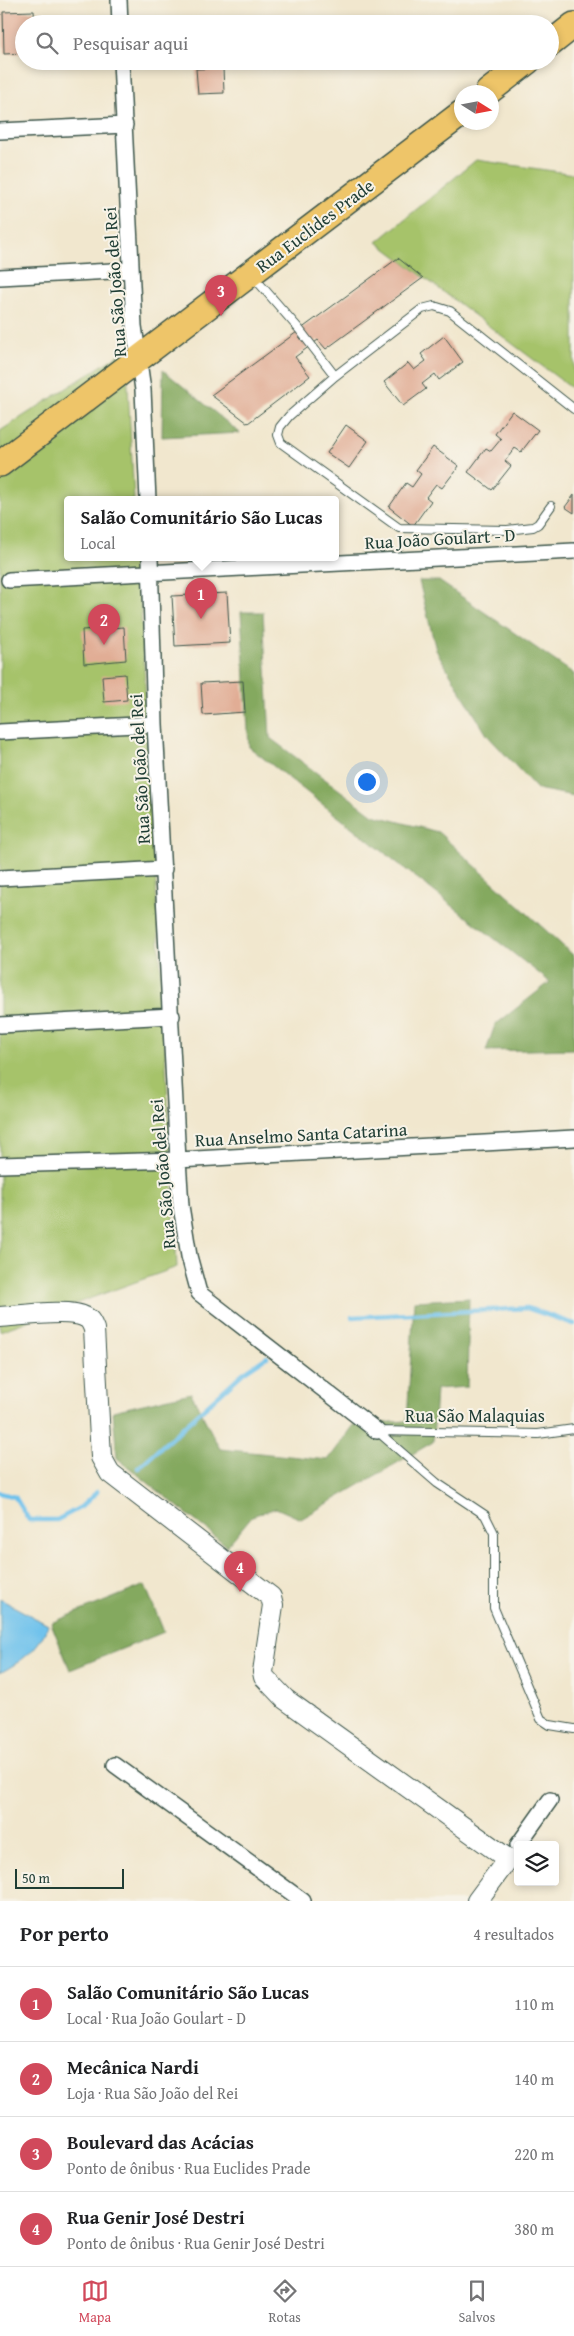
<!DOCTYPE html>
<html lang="pt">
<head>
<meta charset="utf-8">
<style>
  body { margin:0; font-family:"Gentium Book Plus",serif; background:#f2f2f2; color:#202124 }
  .controls { position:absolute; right:15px; bottom:15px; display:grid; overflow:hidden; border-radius:5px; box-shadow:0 2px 8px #0003 }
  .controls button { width:45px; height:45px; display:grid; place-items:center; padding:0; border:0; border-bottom:1px solid #e0e0e0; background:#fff; color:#202124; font:25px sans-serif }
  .compass { position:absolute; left:454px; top:85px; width:45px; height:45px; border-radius:50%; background:#fff; box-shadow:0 2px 8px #0003; rotate:101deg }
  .scale { position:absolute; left:15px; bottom:12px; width:109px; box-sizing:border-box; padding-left:5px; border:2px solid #1f3d34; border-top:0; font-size:14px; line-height:18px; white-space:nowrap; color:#1f3d34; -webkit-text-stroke:4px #f7f3e8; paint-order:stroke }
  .you { position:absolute; left:366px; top:781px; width:18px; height:18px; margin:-12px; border:4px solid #fff; border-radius:50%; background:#1a73e8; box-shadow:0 0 0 8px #1a73e833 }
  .badge { display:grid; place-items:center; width:32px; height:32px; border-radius:50%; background:#d1495b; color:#fff; font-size:16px; font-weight:700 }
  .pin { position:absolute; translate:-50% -41px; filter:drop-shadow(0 1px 2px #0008) }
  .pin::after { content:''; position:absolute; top:26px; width:18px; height:15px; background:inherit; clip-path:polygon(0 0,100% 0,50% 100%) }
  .popup { position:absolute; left:64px; top:496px; width:275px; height:65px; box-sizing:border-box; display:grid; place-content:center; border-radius:5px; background:#fff; filter:drop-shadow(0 1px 4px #0005); font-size:16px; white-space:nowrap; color:#757577 }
  .popup b { font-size:19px; color:#202124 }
  .popup::after { content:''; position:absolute; left:50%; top:100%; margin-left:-10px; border:10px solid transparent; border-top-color:#fff }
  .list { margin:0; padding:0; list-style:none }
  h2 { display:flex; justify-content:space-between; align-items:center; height:65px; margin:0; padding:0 20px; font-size:21px }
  h2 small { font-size:16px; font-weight:400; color:#757577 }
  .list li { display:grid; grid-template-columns:32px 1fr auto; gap:15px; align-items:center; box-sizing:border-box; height:75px; padding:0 20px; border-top:1px solid #e0e0e0 }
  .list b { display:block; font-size:19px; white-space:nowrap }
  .list p { margin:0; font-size:16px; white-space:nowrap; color:#757577 }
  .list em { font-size:16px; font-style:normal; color:#757577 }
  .icon { flex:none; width:28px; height:28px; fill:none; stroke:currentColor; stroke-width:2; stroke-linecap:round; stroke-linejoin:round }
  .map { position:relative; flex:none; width:574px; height:1901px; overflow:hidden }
  .search { position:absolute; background:#fff; box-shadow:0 2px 8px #0003; left:15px; right:15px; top:15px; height:55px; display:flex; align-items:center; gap:12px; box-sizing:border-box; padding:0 18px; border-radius:28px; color:#757577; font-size:19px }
  .sheet { height:365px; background:#fff }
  nav { display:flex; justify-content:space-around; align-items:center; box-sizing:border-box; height:70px; border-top:1px solid #e0e0e0; background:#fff; font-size:14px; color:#757577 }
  nav a { display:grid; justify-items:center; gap:2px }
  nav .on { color:#d1495b }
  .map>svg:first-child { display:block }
  .green { fill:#a6c36a; stroke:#62804f }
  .forest { fill:#84a95e; stroke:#527349 }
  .water { fill:#70c2ec; stroke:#488090 }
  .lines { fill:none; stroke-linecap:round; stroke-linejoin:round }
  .stream { stroke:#70c2ec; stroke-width:4.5 }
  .building { fill:#e1ad95 }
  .service-casing { stroke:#3e564b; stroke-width:10 }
  .minor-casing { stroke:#3e564b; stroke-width:18 }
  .tertiary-casing { stroke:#3e564b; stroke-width:22 }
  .primary-casing { stroke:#3e564b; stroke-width:28 }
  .service { stroke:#fff; stroke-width:8 }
  .minor { stroke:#fff; stroke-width:15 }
  .tertiary { stroke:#fff; stroke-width:20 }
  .primary { stroke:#eec569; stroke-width:25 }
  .labels { text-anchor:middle; stroke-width:4; stroke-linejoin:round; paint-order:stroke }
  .street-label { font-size:18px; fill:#1f3d34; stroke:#f7f3e8 }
</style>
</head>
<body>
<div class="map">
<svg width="574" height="1901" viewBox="0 0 574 1901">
  <rect width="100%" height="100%" fill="#f7f3e8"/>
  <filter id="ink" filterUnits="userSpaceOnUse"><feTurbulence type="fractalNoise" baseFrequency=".02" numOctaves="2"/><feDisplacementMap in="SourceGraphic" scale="10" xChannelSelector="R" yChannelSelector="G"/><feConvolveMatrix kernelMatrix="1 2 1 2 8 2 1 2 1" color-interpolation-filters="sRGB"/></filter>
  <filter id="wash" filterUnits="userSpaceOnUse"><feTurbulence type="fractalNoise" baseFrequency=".0096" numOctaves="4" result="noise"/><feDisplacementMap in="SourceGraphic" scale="20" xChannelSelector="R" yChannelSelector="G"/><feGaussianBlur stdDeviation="1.12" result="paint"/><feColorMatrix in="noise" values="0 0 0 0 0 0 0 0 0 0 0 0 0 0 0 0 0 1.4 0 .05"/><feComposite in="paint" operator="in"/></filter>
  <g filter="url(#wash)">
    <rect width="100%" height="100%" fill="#f1e7ce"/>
    <path class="green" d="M476,160L574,174V390L377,242Z
      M126,350L134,500H67V558H138L177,1267L0,1331V431Z"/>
    <path class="forest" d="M163,370L240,433L162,437Z
      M419,581H439L574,674V796L537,789L487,735L436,650Z
      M241,612H263L270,738L373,815L438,832L574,956V1049L486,1051L495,1025L550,982L249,747Z
      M469,1298L467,1387L436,1389L433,1442L301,1519L276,1508L252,1516L227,1546L117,1458L113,1411L191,1393L220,1449L328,1460L354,1425L407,1421L414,1301Z
      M145,1585L164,1632L70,1670L51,1623Z"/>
    <path class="water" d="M0,1599L48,1625C39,1649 22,1661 0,1673Z"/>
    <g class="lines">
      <path class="stream" d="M352,1317L527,1308L574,1324
        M138,1468L243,1373L267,1357
        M0,1493L15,1497L29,1520H57L81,1507L97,1492"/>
    </g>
    <g id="blocks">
      <path class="building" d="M34,11L35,24H24V53L4,54L3,12Z
        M268,16V24H242V17Z
        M223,68L224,93L198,94L196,69Z
        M398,258L423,278L326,349L318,340L295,357L310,376L248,423L211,395Z
        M444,336L463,362L439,380L435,374L422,384L426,389L403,406L384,382L408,363L414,370L426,361L421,354Z
        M512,411L538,430L521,452L515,448L505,461L511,466L492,490L468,472L486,448L491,451L501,439L495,434Z
        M346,425L368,441L349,468L327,453Z
        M433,447L459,466L442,488L436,484L426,497L431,501L413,526L389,507L406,483L412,487L421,474L416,470Z
        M574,495V513L565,507Z
        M227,593L230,643L175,646L172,596Z
        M124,627L126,660L84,664L82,630Z
        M125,674L127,700L104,702L102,676Z
        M243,681L245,712L203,715L201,683Z"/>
    </g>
  </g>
  <g filter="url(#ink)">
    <use href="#blocks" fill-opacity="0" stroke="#3e564b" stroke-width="1"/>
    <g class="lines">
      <g class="service-casing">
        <path id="service" d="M252,275L299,329L335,376
          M551,506L538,524L533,527L507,530L399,528L281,443L278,435L280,427L289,416L335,376L422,309L434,306L450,311L574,409
          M377,1431L437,1483L485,1515L494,1533V1608L541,1719L550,1725L574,1729
          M377,1431L538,1434L574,1429"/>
      </g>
      <g class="minor-casing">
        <path id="minor" d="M119,0L120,24
          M121,61L134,326L143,390L148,500
          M0,131L125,125
          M0,277L131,270
          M150,558L155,724L178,1160L181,1206L189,1256L199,1293L377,1431
          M9,580L574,551
          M0,732L155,724
          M0,878L164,869
          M0,1025L172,1016
          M0,1165L178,1160L574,1138
          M115,1765L303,1901
          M518,1845L550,1800"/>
      </g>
      <g class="tertiary-casing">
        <path id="tertiary" d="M0,1317C19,1316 70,1308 85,1317C90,1319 92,1324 94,1329L101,1457L110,1473L271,1597L273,1605L263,1672L264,1677L285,1699L508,1859L477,1901"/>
      </g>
      <g class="primary-casing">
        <path id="primary" d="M550,44L574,25
          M488,92L528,61
          M0,464L462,113"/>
      </g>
      <use href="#service" class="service"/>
      <use href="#minor" class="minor"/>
      <use href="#tertiary" class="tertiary"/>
      <use href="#primary" class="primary"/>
    </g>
  </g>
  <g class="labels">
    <g class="street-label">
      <text transform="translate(315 226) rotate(-37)" y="6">Rua Euclides Prade</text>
      <text transform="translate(115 282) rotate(-94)" y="6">Rua São João del Rei</text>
      <text transform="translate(440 539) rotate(-3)" y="6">Rua João Goulart - D</text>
      <text transform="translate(140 769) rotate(-93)" y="6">Rua São João del Rei</text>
      <text transform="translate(301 1135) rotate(-3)" y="6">Rua Anselmo Santa Catarina</text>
      <text transform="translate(163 1174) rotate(-95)" y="6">Rua São João del Rei</text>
      <text x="475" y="1422">Rua São Malaquias</text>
    </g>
  </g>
</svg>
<div class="controls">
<button><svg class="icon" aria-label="layers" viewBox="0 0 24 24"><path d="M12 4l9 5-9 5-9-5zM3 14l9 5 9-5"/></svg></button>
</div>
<svg class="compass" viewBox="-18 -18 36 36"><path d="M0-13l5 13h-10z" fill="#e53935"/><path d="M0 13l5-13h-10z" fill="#757577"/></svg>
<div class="scale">50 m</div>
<div class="you"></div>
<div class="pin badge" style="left:201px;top:619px">1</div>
<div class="popup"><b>Salão Comunitário São Lucas</b>Local</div>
<div class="pin badge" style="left:104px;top:645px">2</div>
<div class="pin badge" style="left:221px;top:316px">3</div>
<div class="pin badge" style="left:240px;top:1592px">4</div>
<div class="search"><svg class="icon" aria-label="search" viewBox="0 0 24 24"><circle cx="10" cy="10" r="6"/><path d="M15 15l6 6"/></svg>Pesquisar aqui</div>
</div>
<section class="sheet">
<h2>Por perto<small>4 resultados</small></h2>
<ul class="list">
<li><span class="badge">1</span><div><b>Salão Comunitário São Lucas</b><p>Local · Rua João Goulart - D</p></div><em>110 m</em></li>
<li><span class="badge">2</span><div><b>Mecânica Nardi</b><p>Loja · Rua São João del Rei</p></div><em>140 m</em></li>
<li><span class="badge">3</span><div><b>Boulevard das Acácias</b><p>Ponto de ônibus · Rua Euclides Prade</p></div><em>220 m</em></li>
<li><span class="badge">4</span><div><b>Rua Genir José Destri</b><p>Ponto de ônibus · Rua Genir José Destri</p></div><em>380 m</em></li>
</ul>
</section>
<nav>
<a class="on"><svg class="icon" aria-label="map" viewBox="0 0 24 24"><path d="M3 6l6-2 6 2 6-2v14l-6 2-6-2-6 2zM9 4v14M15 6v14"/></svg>Mapa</a>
<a><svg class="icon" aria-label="directions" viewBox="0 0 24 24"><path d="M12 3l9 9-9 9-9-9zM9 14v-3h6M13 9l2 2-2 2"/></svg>Rotas</a>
<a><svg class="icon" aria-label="saved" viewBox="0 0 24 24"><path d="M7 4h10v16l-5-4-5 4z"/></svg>Salvos</a>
</nav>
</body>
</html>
